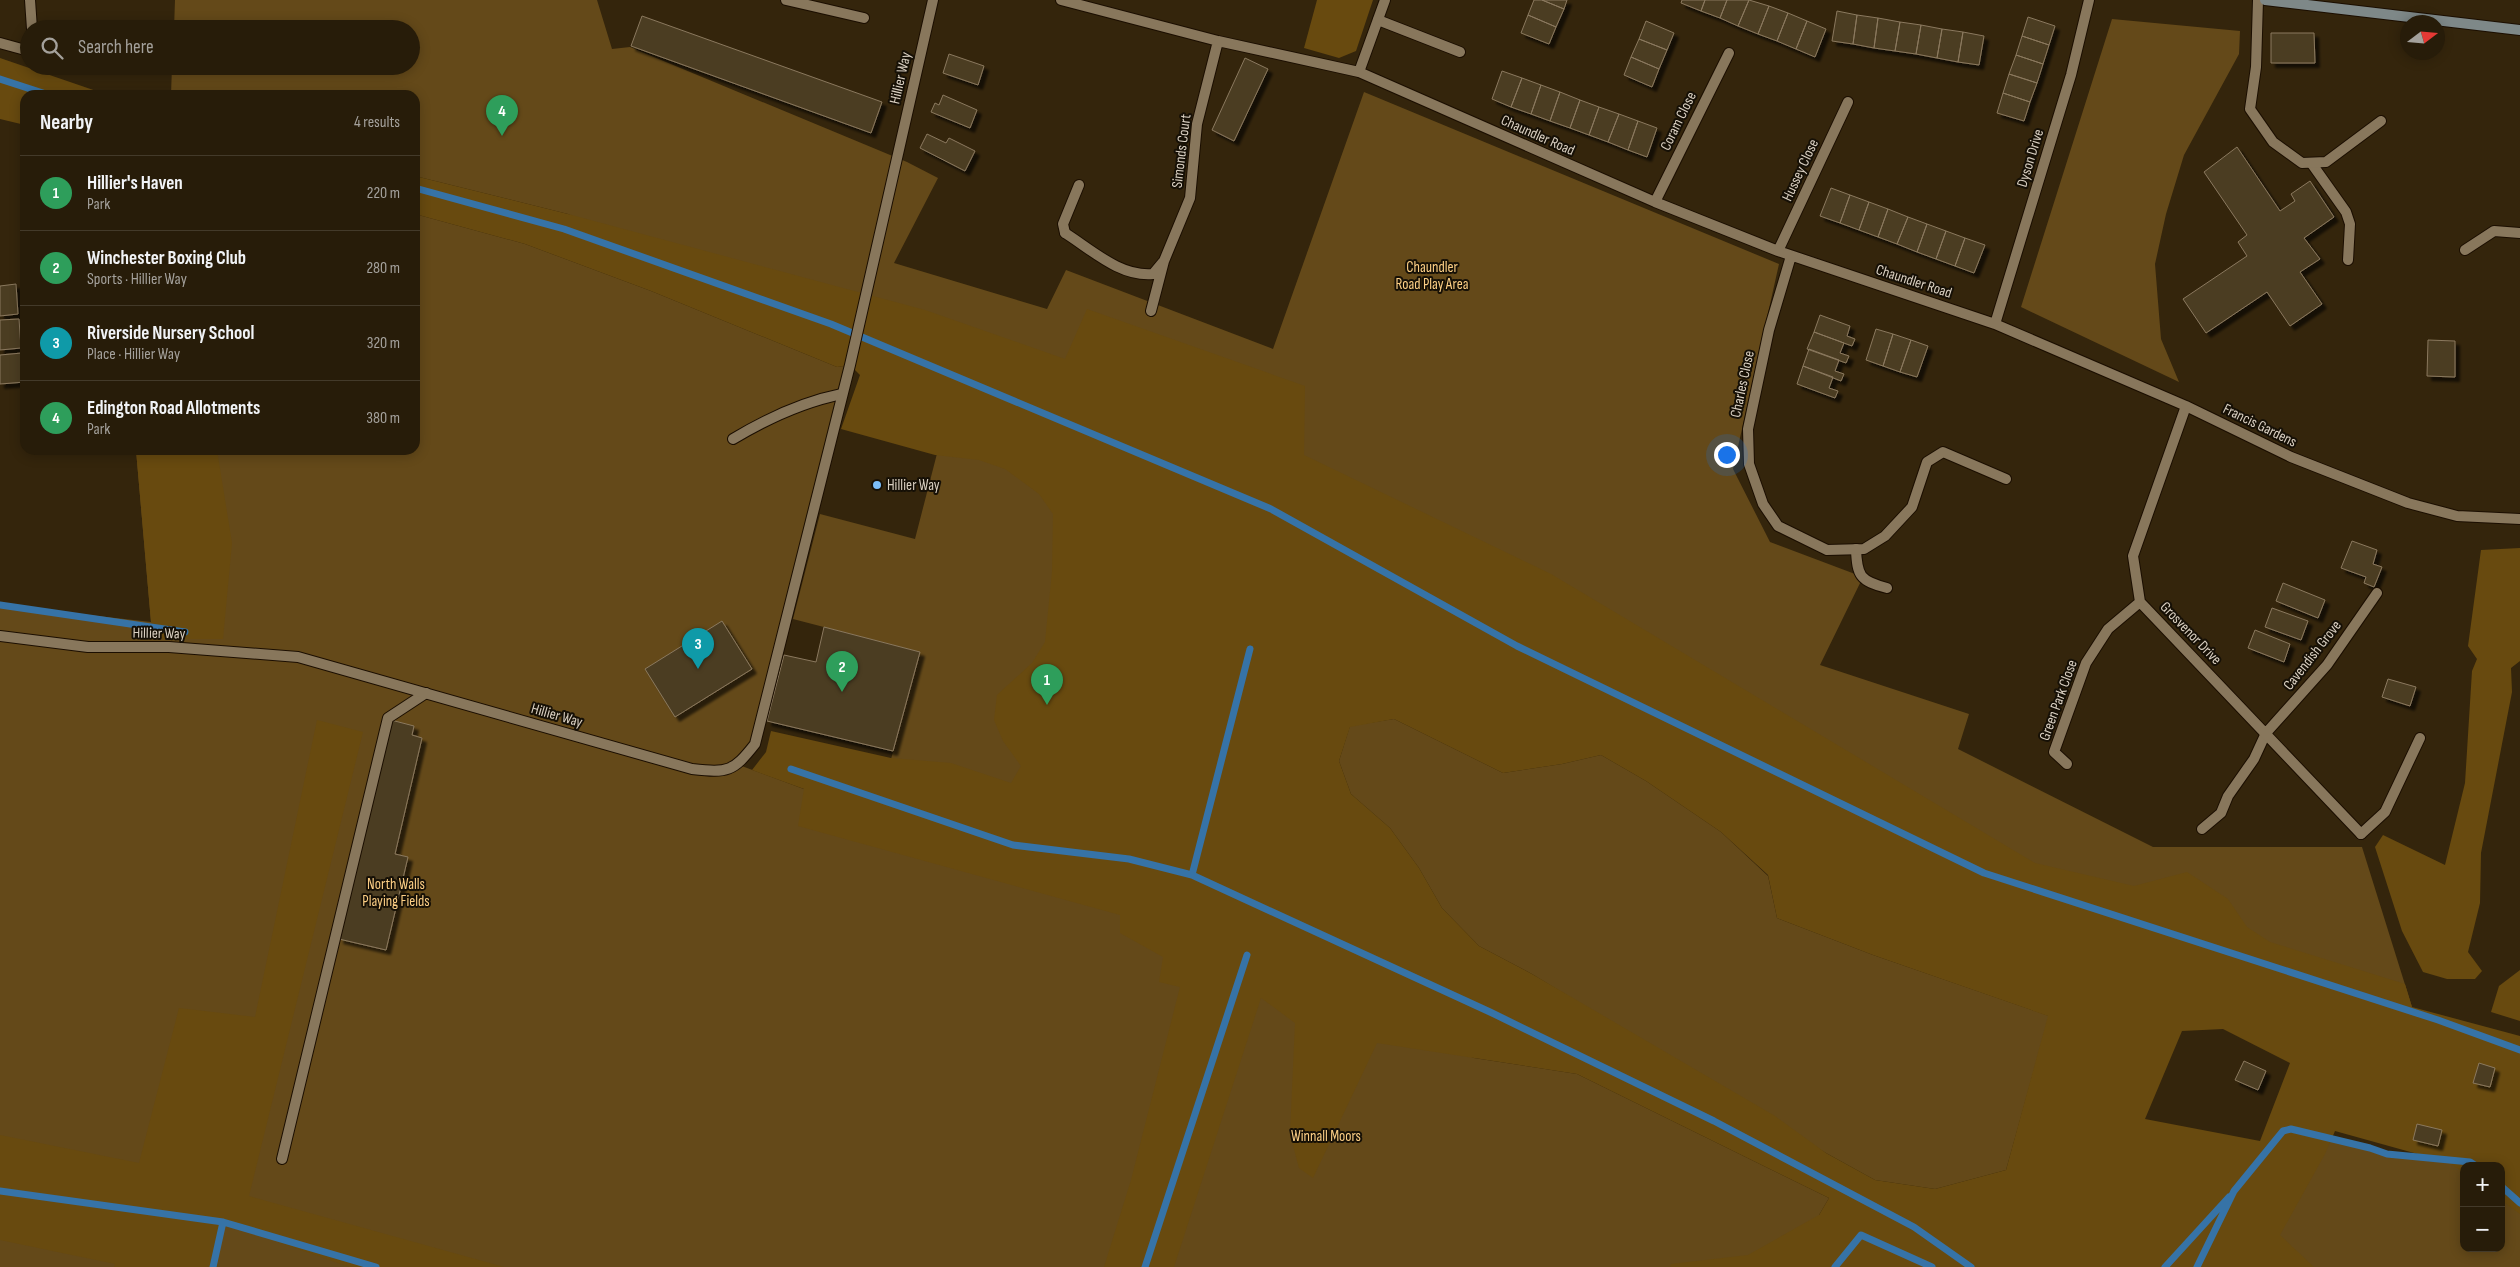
<!DOCTYPE html>
<html lang="en">
<head>
<meta charset="utf-8">
<style>
  body { margin:0; font-family:"Sofia Sans Condensed",sans-serif; background:#332917; color:#f1f3f6 }
  .controls { position:absolute; right:15px; bottom:15px; display:grid; overflow:hidden; border-radius:10px; box-shadow:0 2px 12px #0003 }
  .controls button { width:45px; height:45px; display:grid; place-items:center; padding:0; border:0; border-bottom:1px solid #433a2a; background:#271c09; color:#f1f3f6; font:25px sans-serif }
  .compass { position:absolute; left:2400px; top:15px; width:45px; height:45px; border-radius:50%; background:#271c09; box-shadow:0 2px 12px #0003; rotate:74deg }
  .you { position:absolute; left:1726px; top:454px; width:18px; height:18px; margin:-12px; border:4px solid #fff; border-radius:50%; background:#1a73e8; box-shadow:0 0 0 8px #1a73e833 }
  .badge { display:grid; place-items:center; width:32px; height:32px; border-radius:50%; background:#0f766e; color:#fff; font-size:16px; font-weight:700 }
  .pin { position:absolute; translate:-50% -41px; filter:drop-shadow(0 1px 2px #0008) }
  .pin::after { content:''; position:absolute; top:26px; width:18px; height:15px; background:inherit; clip-path:polygon(0 0,100% 0,50% 100%) }
  .list { margin:0; padding:0; list-style:none }
  h2 { display:flex; justify-content:space-between; align-items:center; height:65px; margin:0; padding:0 20px; font-size:21px }
  h2 small { font-size:16px; font-weight:400; color:#a4a19c }
  .list li { display:grid; grid-template-columns:32px 1fr auto; gap:15px; align-items:center; box-sizing:border-box; height:75px; padding:0 20px; border-top:1px solid #433a2a }
  .list b { display:block; font-size:19px; white-space:nowrap }
  .list p { margin:0; font-size:16px; white-space:nowrap; color:#a4a19c }
  .list em { font-size:16px; font-style:normal; color:#a4a19c }
  .icon { flex:none; width:28px; height:28px; fill:none; stroke:currentColor; stroke-width:2; stroke-linecap:round; stroke-linejoin:round }
  .map { position:relative; flex:none; width:2520px; height:1267px; overflow:hidden }
  .search { position:absolute; background:#271c09; box-shadow:0 2px 12px #0003; left:20px; top:20px; width:400px; height:55px; display:flex; align-items:center; gap:12px; box-sizing:border-box; padding:0 18px; border-radius:28px; color:#a4a19c; font-size:19px }
  .panel { position:absolute; background:#271c09; box-shadow:0 2px 12px #0003; left:20px; top:90px; width:400px; height:365px; border-radius:15px }
  .map>svg:first-child { display:block }
  .green { fill:#644919 }
  .forest { fill:#684a0f; fill-rule:evenodd }
  .lines { fill:none; stroke-linecap:round; stroke-linejoin:round }
  .stream { stroke:#3673a7; stroke-width:7 }
  .building { fill:#4c3c23; stroke:#8a795e; filter:url(#shadow) }
  .lane-casing { stroke:#1b0e00; stroke-width:12 }
  .street-casing { stroke:#1b0e00; stroke-width:12 }
  .secondary-casing { stroke:#1b0e00; stroke-width:12 }
  .lane { stroke:#88775c; stroke-width:10 }
  .street { stroke:#88775c; stroke-width:10 }
  .secondary { stroke:#7e8888; stroke-width:10 }
  .poi-dot { fill:#7cbef9; stroke:#161006; stroke-width:2 }
  .labels { text-anchor:middle; stroke-width:4; stroke-linejoin:round; paint-order:stroke }
  .street-label { font-size:15px; fill:#dad0c2; stroke:#161006 }
  .park-label { font-size:15px; fill:#fdcf85; stroke:#161006 }
  .poi-label { font-size:15px; fill:#dad0c2; stroke:#161006; text-anchor:start }
</style>
</head>
<body>
<div class="map">
<svg width="2520" height="1267" viewBox="0 0 2520 1267">
  <defs>
    <filter id="shadow"><feDropShadow dx="4.5" dy="4.5" stdDeviation="1" flood-color="#0009"/></filter>
  </defs>
  <rect width="100%" height="100%" fill="#34250c"/>
  <path class="green" d="M175,0H597L612,49L630,47L907,162L938,178L894,263L1047,309L1066,270L1273,349L1364,92L1779,264L1733,469L1770,542L1863,577L1820,665L1969,714L1958,749L2153,847H2362L2412,1007L1987,873L568,214L415,176V95H171L172,66H411V29H174Z
    M2112,19L2240,31L2239,54L2184,155L2166,214L2155,264L2161,339L2179,382L2021,307Z
    M415,214L525,244L651,291L837,367L850,365L755,744L739,765L1138,913L1474,1058L1577,1074L1829,1198L1819,1215L1932,1267H0V605L151,622L136,450H415Z
    M949,407L1239,514L1134,907L877,811L920,652L793,619L820,514L915,539Z
    M1394,719L1503,773L1562,764L1601,755L1646,781L1721,832L1768,876L1777,918L1873,955L2049,1016L2006,1170L1935,1189L1875,1180L1826,1153L1532,974L1479,946L1442,908L1419,868L1390,828L1351,794L1339,761L1350,726Z
    M2291,1129L2370,1148L2387,1154L2470,1162L2464,1166V1248H2501V1186L2520,1203V1267H2197Z"/>
  <path class="forest" d="M1317,0H1373L1356,51L1339,58L1304,48Z
    M0,58L108,95H25V125L0,119Z
    M415,176L568,214L925,310L1065,359L1087,309L1305,386L1304,455L1551,574L2035,863L2134,886L2187,872L2228,899L2247,927L2270,942L2405,984L2412,1007L2520,1036V1214L2501,1200V1166H2464V1173L2450,1163L2335,1131L2325,1154L2280,1235L2314,1267H1670L1671,1264L1748,1255L1819,1215L1829,1198L1577,1074L1377,1043L1313,1178L1299,1168L1290,1134L1295,1023L1261,998L1174,1267H1104L1131,1180L1180,987L1159,982L1163,957L1120,933V915L798,826L804,789L752,770L766,752L771,731L891,758L951,763L1011,783L1021,766L1003,741L994,720L997,695L1032,663L1045,642L1052,572L1053,514L1039,494L1005,469L979,460L935,455L841,429L860,375L850,365L837,367L651,291L525,244L415,214ZM1394,719L1503,773L1562,764L1601,755L1646,781L1721,832L1768,875L1777,918L1873,955L2048,1016L2006,1170L1935,1189L1875,1180L1826,1153L1775,1116L1532,974L1479,946L1442,908L1419,868L1390,828L1351,794L1339,761L1350,727ZM2223,1029L2290,1063L2260,1141L2145,1119L2182,1031Z
    M136,450H217L232,543L223,639H163L151,622Z
    M2520,548V661L2511,668L2512,692L2481,853L2480,903L2468,952L2482,971L2475,979H2447L2423,972L2402,931L2375,847L2383,835L2445,865L2465,783L2472,671L2477,659L2468,646L2481,550Z
    M317,720L363,732L249,1196L504,1267H349L224,1223L217,1267H114L115,1264L0,1240V1135L139,1163L179,1008L255,1017Z
    M2520,970V1021L2491,1012L2499,986Z"/>
  <g class="lines">
    <path class="stream" d="M0,79L49,95
      M415,188L564,229L831,324L1271,509L1517,646L1984,873L2438,1020L2520,1050
      M0,605L185,632
      M791,769L1013,845L1129,859L1192,875L1490,1012L1714,1121L1914,1227L1971,1267
      M1192,875L1250,649
      M2501,1186L2520,1203
      M0,1191L223,1222L376,1267
      M213,1267L223,1222
      M1145,1267L1247,955
      M1835,1267L1861,1235L1932,1267
      M2165,1267L2229,1197
      M2197,1267L2234,1191L2283,1131L2291,1129L2370,1148L2387,1154L2470,1162L2476,1166"/>
  </g>
  <path class="building" d="M1534,0H1542L1564,9L1556,27L1528,15Z
    M1542,0H1567L1564,9Z
    M1682,0H1705L1701,11L1681,3Z
    M1705,0H1727L1720,18L1701,11Z
    M1727,0H1749L1738,26L1720,18Z
    M1749,0L1769,6L1758,34L1738,26Z
    M1769,6L1788,13L1777,41L1758,34Z
    M1837,11L1857,15L1853,44L1832,41Z
    M1788,13L1807,21L1796,49L1777,41Z
    M1528,15L1556,27L1549,44L1521,33Z
    M1857,15L1878,18L1874,48L1853,44Z
    M642,16L882,102L871,133L631,46Z
    M2028,17L2055,26L2049,45L2022,36Z
    M1878,18L1900,22L1895,51L1874,48Z
    M1646,21L1674,33L1667,50L1639,39Z
    M1807,21L1826,29L1815,57L1796,49Z
    M1900,22L1921,25L1916,54L1895,51Z
    M1921,25L1942,29L1937,58L1916,54Z
    M1942,29L1963,32L1958,62L1937,58Z
    M1963,32L1984,36L1979,65L1958,62Z
    M2271,33H2314L2315,63H2271Z
    M2022,36L2049,45L2043,64L2016,55Z
    M1639,39L1667,50L1659,69L1631,57Z
    M949,54L984,66L978,85L943,73Z
    M2016,55L2043,64L2037,83L2009,74Z
    M1631,57L1659,69L1652,87L1624,75Z
    M1245,58L1268,69L1234,141L1212,130Z
    M1502,71L1522,78L1511,107L1492,99Z
    M2009,74L2037,83L2030,102L2003,93Z
    M1522,78L1541,85L1531,114L1511,107Z
    M1541,85L1560,92L1550,121L1531,114Z
    M1560,92L1580,100L1570,128L1550,121Z
    M2003,93L2030,102L2024,121L1997,113Z
    M943,95L977,110L970,128L931,112L935,103L939,105Z
    M1580,100L1599,107L1589,135L1570,128Z
    M1599,107L1619,114L1608,142L1589,135Z
    M1619,114L1638,121L1628,150L1608,142Z
    M1638,121L1657,128L1647,157L1628,150Z
    M927,134L946,143L949,138L975,151L965,171L920,148Z
    M2237,147L2280,211L2295,201L2291,194L2310,181L2334,217L2304,238L2320,259L2300,272L2322,304L2290,326L2267,292L2206,333L2183,299L2247,256L2238,242L2247,235L2204,172Z
    M1831,188L1850,195L1840,223L1820,216Z
    M1850,195L1869,202L1859,230L1840,223Z
    M1869,202L1888,209L1878,237L1859,230Z
    M1888,209L1908,217L1897,244L1878,237Z
    M1908,217L1927,224L1917,252L1897,244Z
    M1927,224L1946,231L1936,259L1917,252Z
    M1946,231L1965,238L1955,266L1936,259Z
    M1965,238L1985,245L1974,273L1955,266Z
    M16,284L18,314L0,316V286Z
    M1820,315L1850,326L1847,336L1855,339L1852,346L1814,332Z
    M19,319L21,348L0,350V320Z
    M1876,329L1893,334L1883,366L1866,360Z
    M1814,332L1844,343L1840,353L1849,356L1846,363L1807,349Z
    M1893,334L1911,340L1900,372L1883,366Z
    M1911,340L1928,346L1917,377L1900,372Z
    M2428,340L2455,341V377L2427,376Z
    M1809,349L1839,360L1835,371L1844,374L1841,381L1803,366Z
    M22,353L25,382L0,384V355Z
    M1803,366L1833,377L1829,388L1838,391L1835,398L1797,384Z
    M2352,541L2377,550L2373,564L2382,567L2374,587L2364,583L2366,577L2341,568Z
    M2283,583L2325,600L2318,618L2276,601Z
    M2272,608L2308,621L2301,640L2265,627Z
    M722,621L752,669L675,717L645,669Z
    M824,627L920,652L893,751L767,721L784,655L816,662Z
    M2255,630L2290,644L2284,662L2248,648Z
    M2388,679L2416,687L2410,706L2382,697Z
    M391,720L414,726L412,735L422,738L395,854L408,857L386,950L339,939Z
    M2244,1061L2266,1071L2258,1090L2235,1080Z
    M2479,1063L2495,1068L2490,1087L2473,1083Z
    M2417,1124L2442,1130L2438,1146L2413,1140Z"/>
  <g class="lines">
    <g class="lane-casing">
      <path id="lane" d="M1378,20L1460,52
        M2312,164L2346,212L2350,224L2348,260
        M1065,233L1063,224L1079,185
        M2465,250L2494,231L2520,233
        M733,439C768,418 802,402 842,394
        M1856,549C1857,576 1860,581 1887,588
        M2202,829L2221,813L2228,796L2254,759L2266,733
        M2361,834L2385,812L2420,738
        M282,1159L388,718L426,693"/>
    </g>
    <g class="street-casing">
      <path id="street" d="M30,0L32,29
        M786,0L864,18
        M1061,0L1218,41L1359,72L1655,202L1778,251L1995,324L2186,406L2291,457L2408,503L2457,516L2520,519
        M2258,0L2256,67L2250,109L2273,142L2302,163L2326,162L2381,121
        M0,43L29,51
        M1359,72L1385,0
        M1655,202L1729,53
        M1065,233C1092,250 1120,277 1153,274L1163,262
        M1778,251L1848,102
        M1791,256L1769,330L1748,429L1749,464L1763,504L1778,526L1827,550L1864,549L1885,536L1912,507L1927,462L1943,452L2006,479
        M1151,311L1164,261L1190,198L1197,124L1218,41
        M1995,324L2071,75L2089,0
        M2186,406L2133,556L2140,602L2361,834
        M0,636L88,647H169L298,657L692,769C728,773 733,772 755,744L850,365L933,0
        M2266,733L2327,665L2377,593
        M2067,764L2054,752L2086,663L2108,629L2140,602"/>
    </g>
    <g class="secondary-casing">
      <path id="secondary" d="M2265,0L2520,30"/>
    </g>
    <use href="#lane" class="lane"/>
    <use href="#street" class="street"/>
    <use href="#secondary" class="secondary"/>
  </g>
  <circle class="poi-dot" cx="877" cy="485" r="5"/>
  <g class="labels">
    <g class="street-label">
      <text transform="translate(900 78) rotate(-77)" y="5">Hillier Way</text>
      <text transform="translate(1678 121) rotate(-64)" y="5">Coram Close</text>
      <text transform="translate(1538 135) rotate(24)" y="5">Chaundler Road</text>
      <text transform="translate(1181 151) rotate(-83)" y="5">Simonds Court</text>
      <text transform="translate(2030 158) rotate(-73)" y="5">Dyson Drive</text>
      <text transform="translate(1800 170) rotate(-65)" y="5">Hussey Close</text>
      <text transform="translate(1914 281) rotate(18)" y="5">Chaundler Road</text>
      <text transform="translate(1742 384) rotate(-78)" y="5">Charles Close</text>
      <text transform="translate(2260 425) rotate(26)" y="5">Francis Gardens</text>
      <text transform="translate(159 633) rotate(1)" y="5">Hillier Way</text>
      <text transform="translate(2191 633) rotate(46)" y="5">Grosvenor Drive</text>
      <text transform="translate(2312 655) rotate(-52)" y="5">Cavendish Grove</text>
      <text transform="translate(2058 700) rotate(-70)" y="5">Green Park Close</text>
      <text transform="translate(557 715) rotate(16)" y="5">Hillier Way</text>
    </g>
    <g class="park-label">
      <text x="1432" y="272">Chaundler<tspan x="1432" dy="17">Road Play Area</tspan></text>
      <text x="396" y="889">North Walls<tspan x="396" dy="17">Playing Fields</tspan></text>
      <text x="1326" y="1141">Winnall Moors</text>
    </g>
    <g class="poi-label">
      <text x="887" y="490">Hillier Way</text>
    </g>
  </g>
</svg>
<div class="controls">
<button>+</button>
<button>−</button>
</div>
<svg class="compass" viewBox="-18 -18 36 36"><path d="M0-13l5 13h-10z" fill="#e53935"/><path d="M0 13l5-13h-10z" fill="#a4a19c"/></svg>
<div class="you"></div>
<div class="pin badge" style="left:1047px;top:705px;background:#2e9e5b">1</div>
<div class="pin badge" style="left:842px;top:692px;background:#2e9e5b">2</div>
<div class="pin badge" style="left:698px;top:669px;background:#0f9aa8">3</div>
<div class="pin badge" style="left:502px;top:136px;background:#2e9e5b">4</div>
<div class="search"><svg class="icon" aria-label="search" viewBox="0 0 24 24"><circle cx="10" cy="10" r="6"/><path d="M15 15l6 6"/></svg>Search here</div>
<section class="panel">
<h2>Nearby<small>4 results</small></h2>
<ul class="list">
<li><span class="badge" style="background:#2e9e5b">1</span><div><b>Hillier's Haven</b><p>Park</p></div><em>220 m</em></li>
<li><span class="badge" style="background:#2e9e5b">2</span><div><b>Winchester Boxing Club</b><p>Sports · Hillier Way</p></div><em>280 m</em></li>
<li><span class="badge" style="background:#0f9aa8">3</span><div><b>Riverside Nursery School</b><p>Place · Hillier Way</p></div><em>320 m</em></li>
<li><span class="badge" style="background:#2e9e5b">4</span><div><b>Edington Road Allotments</b><p>Park</p></div><em>380 m</em></li>
</ul>
</section>
</div>
</body>
</html>
